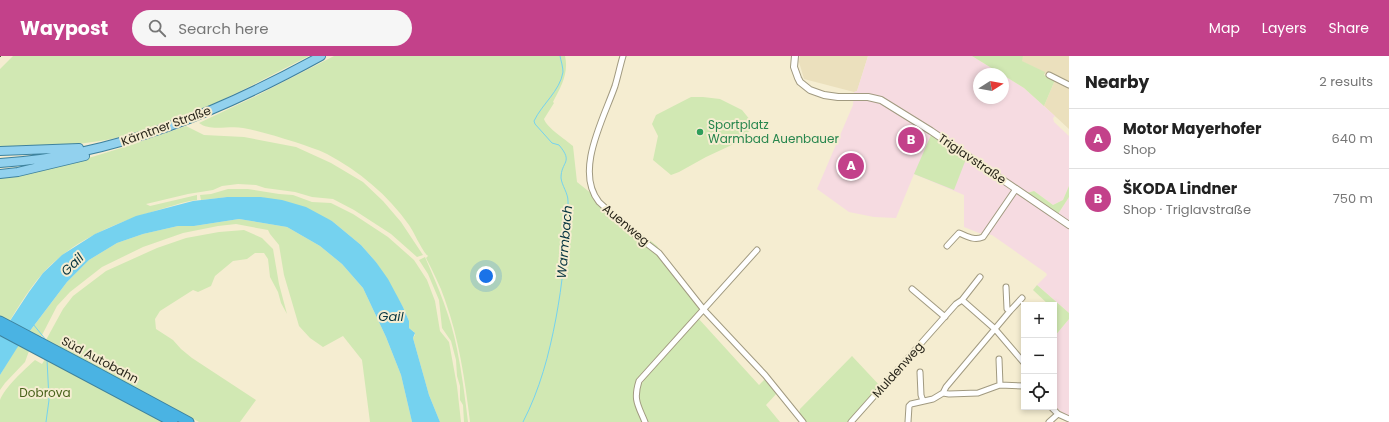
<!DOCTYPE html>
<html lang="en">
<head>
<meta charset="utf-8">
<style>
  body { margin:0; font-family:Poppins,sans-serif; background:#f6f6f6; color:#222 }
  .controls { position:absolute; right:12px; bottom:12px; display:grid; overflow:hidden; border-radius:0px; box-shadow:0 2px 6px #0003 }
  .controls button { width:36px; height:36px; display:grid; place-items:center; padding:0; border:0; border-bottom:1px solid #e0e0e0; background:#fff; color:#222; font:20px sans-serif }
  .compass { position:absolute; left:973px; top:12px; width:36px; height:36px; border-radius:50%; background:#fff; box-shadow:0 2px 6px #0003; rotate:79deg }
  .you { position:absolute; left:486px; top:220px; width:14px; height:14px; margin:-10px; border:3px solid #fff; border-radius:50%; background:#1a73e8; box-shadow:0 0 0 6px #1a73e833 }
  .badge { display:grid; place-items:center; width:26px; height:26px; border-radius:50%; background:#c3418a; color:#fff; font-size:13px; font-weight:700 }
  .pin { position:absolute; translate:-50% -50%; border:2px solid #fff; box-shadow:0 1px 4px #0006 }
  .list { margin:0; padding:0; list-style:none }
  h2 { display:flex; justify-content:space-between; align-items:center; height:52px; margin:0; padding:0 16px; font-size:17px }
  h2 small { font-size:13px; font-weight:400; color:#767676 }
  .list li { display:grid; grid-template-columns:26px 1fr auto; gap:12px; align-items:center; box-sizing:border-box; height:60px; padding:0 16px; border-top:1px solid #e0e0e0 }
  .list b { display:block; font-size:15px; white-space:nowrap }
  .list p { margin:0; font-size:13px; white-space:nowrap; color:#767676 }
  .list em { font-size:13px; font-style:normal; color:#767676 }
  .icon { flex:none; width:22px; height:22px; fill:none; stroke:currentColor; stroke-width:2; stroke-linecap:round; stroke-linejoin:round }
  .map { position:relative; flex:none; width:1069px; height:366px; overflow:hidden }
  header { display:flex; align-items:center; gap:24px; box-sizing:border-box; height:56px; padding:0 20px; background:#c3418a; color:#fff }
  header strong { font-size:19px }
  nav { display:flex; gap:22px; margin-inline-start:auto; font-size:14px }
  .search { width:280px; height:36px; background:#f6f6f6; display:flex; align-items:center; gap:10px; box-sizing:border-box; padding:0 14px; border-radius:22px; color:#767676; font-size:15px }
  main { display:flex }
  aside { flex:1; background:#fff }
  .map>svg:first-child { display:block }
  .built { fill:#ebe0bd }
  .industrial { fill:#f6dbe1 }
  .green { fill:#d1e8b3 }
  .water { fill:#75d2ef }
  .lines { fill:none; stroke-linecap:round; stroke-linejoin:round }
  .stream { stroke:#75d2ef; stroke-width:1 }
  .minor-casing { stroke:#a19a80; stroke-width:7 }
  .tertiary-casing { stroke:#a19a80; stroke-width:8 }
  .primary-casing { stroke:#3e829d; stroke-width:10 }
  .motorway-casing { stroke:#3e829d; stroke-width:11 }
  .minor { stroke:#fff; stroke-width:5 }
  .tertiary { stroke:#fff; stroke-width:6 }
  .primary { stroke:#92d1ee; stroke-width:8 }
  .motorway { stroke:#4ab3e3; stroke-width:9 }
  .rail { stroke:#534f40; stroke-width:1; stroke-dasharray:6 3; stroke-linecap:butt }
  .leisure-dot { fill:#2e9e5b; stroke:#f5edd1; stroke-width:1.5 }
  .labels { text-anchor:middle; stroke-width:4; stroke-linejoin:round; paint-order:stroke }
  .leisure-label { font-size:12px; fill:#27864d; stroke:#f5edd1; text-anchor:start }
  .street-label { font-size:12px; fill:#29261b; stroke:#f5edd1 }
  .park-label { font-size:12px; fill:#476119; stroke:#f5edd1 }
  .water-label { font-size:13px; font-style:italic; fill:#073541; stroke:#f5edd1 }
</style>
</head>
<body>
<header>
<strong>Waypost</strong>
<div class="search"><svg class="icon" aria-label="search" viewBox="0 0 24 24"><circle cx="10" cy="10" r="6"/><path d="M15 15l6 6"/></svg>Search here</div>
<nav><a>Map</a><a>Layers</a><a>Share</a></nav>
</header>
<main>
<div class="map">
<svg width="1069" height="366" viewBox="0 0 1069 366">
  <rect width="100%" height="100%" fill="#f5edd1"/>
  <path class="built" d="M800,0H868L857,35L854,36L804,23L799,6Z
    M1023,0H1069V73L1044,50L1055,24L1044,18V16L1021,5Z"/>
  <path class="industrial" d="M868,0H972L1001,18H979V42H1003V19L1024,32L1055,60L1053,62L1054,66L1069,80V130L1063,144L1053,149L1034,135L1027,137L1058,158L1069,141V257L1037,229L1047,219L1046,217L992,179L979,177L964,171V139L914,118L896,162L874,161L849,156L817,133L853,49L854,36L857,35Z
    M1069,263V360L1066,359L1054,350V281Z"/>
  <path class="green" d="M13,0H309C244,33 179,70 106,84C71,90 36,91 0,93V13Z
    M334,0H565C569,17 561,31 553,46L554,47L544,63C547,72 565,83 573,90L577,126L657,190L703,249L637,326C631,342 637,351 643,366H470C465,324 459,283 445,244C440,229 433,216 426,202L428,200C422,195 414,176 409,169C388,139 359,115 327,98C317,93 306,90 295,86C278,81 261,75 243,72C229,69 211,76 199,67L258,39Z
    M972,0H1023L1022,5L1045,16L1044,19L1055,24L1044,50L1024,32Z
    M691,41H703L720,43L742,54L755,70L736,87L706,101L679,116L671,119L653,104L658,80L652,68L656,59Z
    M186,70L204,79L244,81L296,91L331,107L363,126L383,145L401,166L423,199L417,201L391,178L354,154L333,143L312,141L295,136L265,132L256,129L238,128L222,130L213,134L188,138L146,148L150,150L197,139V144C186,145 175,149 165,152C120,165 75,182 43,217C26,236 14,259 0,280V122C21,120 42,115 63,109C105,98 146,84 186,70Z
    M931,79L966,103L954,134L914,118Z
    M1069,130V141L1058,158L1027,137L1034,135L1053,149L1063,144Z
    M228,133H248L279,138L293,139L312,146L331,147L353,158L388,181L414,204L427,224L435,245L440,275L449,286L457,330L461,366H440L429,339L413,282L415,279L414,276L409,272V265L403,251L376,206L361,189L332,165L261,141H227L201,144L200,139L211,138Z
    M239,163L287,171L320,190L342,208L363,232L386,281L401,319L412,366H370L362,304L343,280L323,291L310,282L299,270L284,219L279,189L270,178L268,174L236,168L218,170L183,177L143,191L102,211L70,236L57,250L41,281L30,275L67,226L89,204L117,187L143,178L178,170H194Z
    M244,174L262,182L273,193L279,228L287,258L281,247L278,236L270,221L268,203L264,197H255L247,203L233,205L215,220L211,230L198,236L193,234L160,255L155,263L156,273L173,284L181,293L192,302L256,344L240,366H199L46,284L63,253L73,240L106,215L157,192L186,182L219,176Z
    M425,201C438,231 451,261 457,293C462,317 465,342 468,366H464L463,349L460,344V330L457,320L456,304L451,285L442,272L439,244L428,218L419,204Z
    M1037,229L1069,257V263L1054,281L1055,255L1054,249H1049L1033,234Z
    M698,262L759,329L766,322L778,336L766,349L780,366H647L638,345L639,332L648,317Z
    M18,289L29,295L25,306L5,327L0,334V319Z
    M852,300L881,331L849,366H805L799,358L800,353Z
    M45,303L163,366H0C0,360 0,350 0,344C5,331 25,313 35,304L42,308Z"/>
  <path class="water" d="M227,141H261L282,144L306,151L332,165L361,189L376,206L388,223L403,251L409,265V272L415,277L413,282L429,339L440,366H412L401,319L386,281L363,232L342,208L320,190L287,171L239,163L194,170H178L143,178L117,187L89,204L67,226L17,292L0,319V280L29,236L43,217L62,199L95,178L136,160L193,145Z"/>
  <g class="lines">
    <path class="stream" d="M33,268L46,284
      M46,366L49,344L47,303
      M523,366C540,333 549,299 556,262C559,245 562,228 563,211C563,204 562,197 562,190C563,176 569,158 568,145C568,137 562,130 561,122C561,105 574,107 559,89L552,87L535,68L534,65C542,48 560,35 563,16C563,11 561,5 560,0"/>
    <g class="minor-casing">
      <path id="minor" d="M623,0C620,10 618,20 615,30C604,62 574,115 599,146L633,177L659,197L704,254L765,319L803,366
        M1049,19L1069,29
        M947,190L959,177C967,180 974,185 983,181L1016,133
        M912,233L945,261
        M962,244L995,273L1024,307
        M1010,255L1022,242
        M999,303L1000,329
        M920,316L921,339L923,345
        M943,337L949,338L978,337L1000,329L1024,330
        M1051,351L1058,358L1069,363
        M645,366C638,349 633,344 639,325L757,194
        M851,366L956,248L962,244L980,221
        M908,366L909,350L911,348L933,343L943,337L946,331L1010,255L1007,253L1006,231
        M1049,366L1058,358"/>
    </g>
    <g class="tertiary-casing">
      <path id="tertiary" d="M795,0L794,11L798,22L800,26L810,34L824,39L838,41H868L881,44L931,75L1069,169"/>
    </g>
    <g class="primary-casing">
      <path id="primary" d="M0,95L79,92
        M0,107C115,100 221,55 321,0
        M0,118L18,116L85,100"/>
    </g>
    <g class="motorway-casing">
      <path id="motorway" d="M0,265L89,312L189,366
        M0,274L173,366"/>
    </g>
    <use href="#minor" class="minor"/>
    <use href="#tertiary" class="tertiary"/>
    <use href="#primary" class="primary"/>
    <use href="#motorway" class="motorway"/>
    <path class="rail" d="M0,1L1,0"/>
  </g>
  <circle class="leisure-dot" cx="700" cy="76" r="4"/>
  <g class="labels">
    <g class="leisure-label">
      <text x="708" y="73">Sportplatz<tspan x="708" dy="14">Warmbad Auenbauer</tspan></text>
    </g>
    <g class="street-label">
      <text transform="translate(166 70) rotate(-20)" y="4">Kärntner Straße</text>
      <text transform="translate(972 103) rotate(34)" y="4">Triglavstraße</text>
      <text transform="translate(626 169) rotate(40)" y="4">Auenweg</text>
      <text transform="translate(100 304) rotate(28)" y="4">Süd Autobahn</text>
      <text transform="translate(898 314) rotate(-48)" y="4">Muldenweg</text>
    </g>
    <g class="park-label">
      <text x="45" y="341">Dobrova</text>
    </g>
    <g class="water-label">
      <text transform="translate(564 186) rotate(-85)" y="5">Warmbach</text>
      <text transform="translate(72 208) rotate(-44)" y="5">Gail</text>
      <text x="391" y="265">Gail</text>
    </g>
  </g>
</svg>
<div class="controls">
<button>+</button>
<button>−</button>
<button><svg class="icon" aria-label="locate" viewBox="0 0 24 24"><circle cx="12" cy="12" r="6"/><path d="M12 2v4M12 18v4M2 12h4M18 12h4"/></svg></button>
</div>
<svg class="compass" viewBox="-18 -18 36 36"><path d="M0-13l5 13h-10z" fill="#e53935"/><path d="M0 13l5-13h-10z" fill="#767676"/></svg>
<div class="you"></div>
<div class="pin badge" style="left:851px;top:110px">A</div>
<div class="pin badge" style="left:911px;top:84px">B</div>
</div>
<aside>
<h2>Nearby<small>2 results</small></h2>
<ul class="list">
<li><span class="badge">A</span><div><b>Motor Mayerhofer</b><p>Shop</p></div><em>640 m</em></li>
<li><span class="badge">B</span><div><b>ŠKODA Lindner</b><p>Shop · Triglavstraße</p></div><em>750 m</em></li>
</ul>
</aside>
</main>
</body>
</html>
